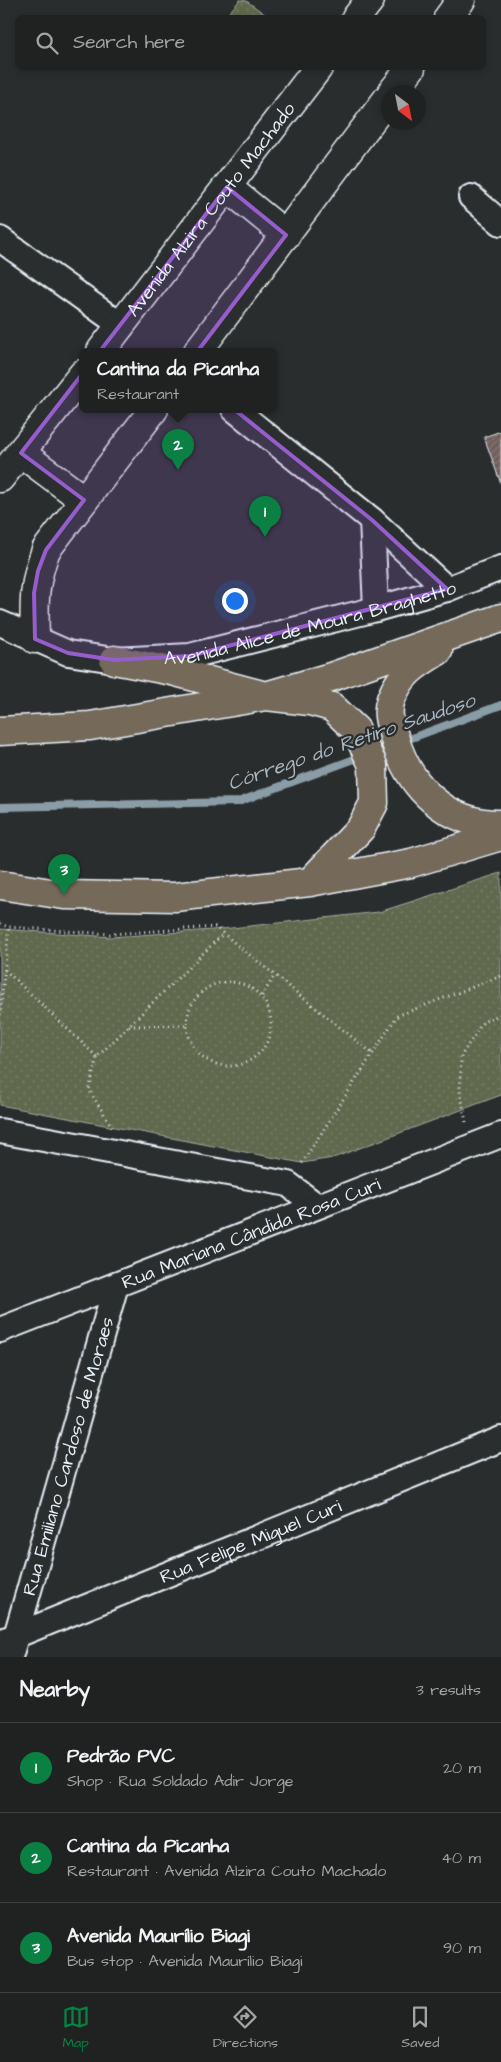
<!DOCTYPE html>
<html lang="en">
<head>
<meta charset="utf-8">
<style>
  body { margin:0; font-family:"Architects Daughter",sans-serif; background:#282a2a; color:#f1f3f6 }
  .compass { position:absolute; left:381px; top:85px; width:45px; height:45px; border-radius:50%; background:#202222; box-shadow:0 2px 8px #0003; rotate:148deg }
  .you { position:absolute; left:234px; top:600px; width:18px; height:18px; margin:-12px; border:4px solid #fff; border-radius:50%; background:#1a73e8; box-shadow:0 0 0 8px #1a73e833 }
  .badge { display:grid; place-items:center; width:32px; height:32px; border-radius:50%; background:#0b8043; color:#fff; font-size:16px; font-weight:700 }
  .pin { position:absolute; translate:-50% -41px; filter:drop-shadow(0 1px 2px #0008) }
  .pin::after { content:''; position:absolute; top:26px; width:18px; height:15px; background:inherit; clip-path:polygon(0 0,100% 0,50% 100%) }
  .popup { position:absolute; left:79px; top:348px; width:198px; height:65px; box-sizing:border-box; display:grid; place-content:center; border-radius:8px; background:#202222; filter:drop-shadow(0 1px 4px #0005); font-size:16px; white-space:nowrap; color:#a2a4a5 }
  .popup b { font-size:19px; color:#f1f3f6 }
  .popup::after { content:''; position:absolute; left:50%; top:100%; margin-left:-10px; border:10px solid transparent; border-top-color:#202222 }
  .list { margin:0; padding:0; list-style:none }
  h2 { display:flex; justify-content:space-between; align-items:center; height:65px; margin:0; padding:0 20px; font-size:21px }
  h2 small { font-size:16px; font-weight:400; color:#a2a4a5 }
  .list li { display:grid; grid-template-columns:32px 1fr auto; gap:15px; align-items:center; box-sizing:border-box; height:90px; padding:0 20px; border-top:1px solid #3d3f40 }
  .list b { display:block; font-size:19px; white-space:nowrap }
  .list p { margin:0; font-size:16px; white-space:nowrap; color:#a2a4a5 }
  .list em { font-size:16px; font-style:normal; color:#a2a4a5 }
  .icon { flex:none; width:28px; height:28px; fill:none; stroke:currentColor; stroke-width:2; stroke-linecap:round; stroke-linejoin:round }
  .map { position:relative; flex:none; width:501px; height:1657px; overflow:hidden }
  .search { position:absolute; background:#202222; box-shadow:0 2px 8px #0003; left:15px; right:15px; top:15px; height:55px; display:flex; align-items:center; gap:12px; box-sizing:border-box; padding:0 18px; border-radius:8px; color:#a2a4a5; font-size:19px }
  .sheet { height:335px; background:#202222 }
  nav { display:flex; justify-content:space-around; align-items:center; box-sizing:border-box; height:70px; border-top:1px solid #3d3f40; background:#202222; font-size:14px; color:#a2a4a5 }
  nav a { display:grid; justify-items:center; gap:2px }
  nav .on { color:#0b8043 }
  .map>svg:first-child { display:block }
  .park { fill:url(#park-dots); stroke:#a4aca2 }
  .lines { fill:none; stroke-linecap:round; stroke-linejoin:round }
  .stream { stroke:#8a9da7; stroke-width:8 }
  .building { fill:url(#building-hatch); stroke:#e8f1f8 }
  .minor-casing { stroke:#e8f1f8; stroke-width:28 }
  .tertiary-casing { stroke:#e8f1f8; stroke-width:31 }
  .primary-casing { stroke:#e8f1f8; stroke-width:31 }
  .path { stroke:#e8f1f8; stroke-width:3; stroke-dasharray:1 4; stroke-linecap:butt }
  .minor { stroke:#2a2d2e; stroke-width:24 }
  .tertiary { stroke:#2a2d2e; stroke-width:28 }
  .primary { stroke:#746a5a; stroke-width:28 }
  .marked { fill:#965dcd; fill-opacity:0.2; stroke:#965dcd; stroke-width:4; stroke-linejoin:round }
  .labels { text-anchor:middle; stroke-width:4.5; stroke-linejoin:round; paint-order:stroke }
  .street-label { font-size:19px; fill:#e8f1f8; stroke:#2a2d2e }
  .water-label { font-size:20px; font-style:italic; fill:#aab9c2; stroke:#2a2d2e }
</style>
</head>
<body>
<div class="map">
<svg width="501" height="1657" viewBox="0 0 501 1657">
  <defs>
    <pattern id="park-dots" width="8" height="8" patternUnits="userSpaceOnUse" patternTransform="scale(1.25)"><rect width="8" height="8" fill="#61674d"/><path d="M2 2h.1M6 6h.1" fill="none" stroke="#787d67" stroke-width="1.8" stroke-linecap="round"/></pattern>
    <pattern id="building-hatch" width="6" height="6" patternUnits="userSpaceOnUse" patternTransform="scale(1.25)"><rect width="6" height="6" fill="#705e5c"/><path d="M-1 1l2-2M0 6l6-6M5 7l2-2" fill="none" stroke="#847674"/></pattern>
  </defs>
  <rect width="100%" height="100%" fill="#2a2d2e"/>
  <filter id="ink" filterUnits="userSpaceOnUse"><feTurbulence type="fractalNoise" baseFrequency=".02" numOctaves="2"/><feDisplacementMap in="SourceGraphic" scale="10" xChannelSelector="R" yChannelSelector="G"/><feConvolveMatrix kernelMatrix="1 2 1 2 8 2 1 2 1" color-interpolation-filters="sRGB"/></filter>
  <g filter="url(#ink)">
    <path class="park" d="M240,0H245L269,17H225Z
      M501,873V1095L333,1158L302,1163L0,1105V929L111,937L213,930L379,912Z"/>
    <g class="lines">
      <path class="stream" d="M0,807L238,802L501,705"/>
    </g>
    <path class="building" d="M501,431V484L484,437Z"/>
    <g class="lines">
      <g class="minor-casing">
        <g id="minor">
          <path d="M471,197L501,223"/>
          <path d="M0,239L122,326"/>
          <path d="M234,409L372,520L447,589"/>
          <path d="M372,520L376,609"/>
          <path id="s1" d="M0,623L68,653L114,660L190,656L376,609L447,589L501,568"/>
          <path d="M0,1131L288,1184L317,1206"/>
          <path id="s2" d="M0,1330L501,1135"/>
          <path id="s3" d="M0,1642L501,1439"/>
          <path id="s4" d="M10,1657L116,1285"/>
        </g>
      </g>
      <g class="tertiary-casing">
        <g id="tertiary">
          <path d="M356,18L370,0"/>
          <path d="M448,18L461,0"/>
          <path d="M392,92L411,68"/>
          <path d="M227,187L286,235"/>
          <path id="s5" d="M101,351L318,68"/>
          <path d="M198,351L388,98"/>
          <path d="M21,453L84,500"/>
          <path d="M0,478L83,374"/>
          <path d="M35,639C34,604 33,584 46,550L154,409"/>
        </g>
      </g>
      <g class="primary-casing">
        <path id="primary" d="M438,651C415,665 401,673 391,699C386,713 390,723 394,736C408,787 447,825 501,824
          M114,660L172,671L266,696L310,701L332,707L356,730L373,765L374,803L361,828L310,882
          M0,731L90,726L266,696L331,677L501,618
          M0,885L64,895L175,897L310,882L411,863L501,836"/>
      </g>
      <path class="path" d="M0,924L9,927L110,934L215,927L373,1054
        M5,970L97,1057
        M187 1024a42 42 0 1 1 84 0a42 42 0 1 1-84 0Z
        M262,996L275,975
        M0,1015L9,927
        M129,1026L186,1025
        M466,1122L460,1091L461,1056L483,1022L501,1014
        M112,1127L89,1090L97,1057L224,933
        M302,1163L397,1016L501,976"/>
      <use href="#minor" class="minor"/>
      <use href="#tertiary" class="tertiary"/>
      <use href="#primary" class="primary"/>
    </g>
  </g>
  <path class="marked" d="M227,187L286,235L184,369L372,520L447,589L190,656L114,660L68,653L35,639L34,593L38,571L46,550L84,500L21,453Z"/>
  <g class="labels">
    <g class="street-label">
      <text dy="7" stroke="none"><textPath href="#s5" startOffset="179">Avenida Alzira Couto Machado</textPath></text>
      <text dy="7" stroke="none"><textPath href="#s1" startOffset="321">Avenida Alice de Moura Braghetto</textPath></text>
      <text dy="7" stroke="none"><textPath href="#s2" startOffset="269">Rua Mariana Cândida Rosa Curi</textPath></text>
      <text dy="7" stroke="none"><textPath href="#s4" startOffset="209">Rua Emiliano Cardoso de Moraes</textPath></text>
      <text dy="7" stroke="none"><textPath href="#s3" startOffset="270">Rua Felipe Miguel Curi</textPath></text>
    </g>
    <g class="water-label">
      <text transform="translate(351 741) rotate(-19)" y="7">Córrego do Retiro Saudoso</text>
    </g>
  </g>
</svg>
<svg class="compass" viewBox="-18 -18 36 36"><path d="M0-13l5 13h-10z" fill="#e53935"/><path d="M0 13l5-13h-10z" fill="#a2a4a5"/></svg>
<div class="you"></div>
<div class="pin badge" style="left:265px;top:537px">1</div>
<div class="pin badge" style="left:178px;top:470px">2</div>
<div class="popup"><b>Cantina da Picanha</b>Restaurant</div>
<div class="pin badge" style="left:64px;top:895px">3</div>
<div class="search"><svg class="icon" aria-label="search" viewBox="0 0 24 24"><circle cx="10" cy="10" r="6"/><path d="M15 15l6 6"/></svg>Search here</div>
</div>
<section class="sheet">
<h2>Nearby<small>3 results</small></h2>
<ul class="list">
<li><span class="badge">1</span><div><b>Pedrão PVC</b><p>Shop · Rua Soldado Adir Jorge</p></div><em>20 m</em></li>
<li><span class="badge">2</span><div><b>Cantina da Picanha</b><p>Restaurant · Avenida Alzira Couto Machado</p></div><em>40 m</em></li>
<li><span class="badge">3</span><div><b>Avenida Maurílio Biagi</b><p>Bus stop · Avenida Maurílio Biagi</p></div><em>90 m</em></li>
</ul>
</section>
<nav>
<a class="on"><svg class="icon" aria-label="map" viewBox="0 0 24 24"><path d="M3 6l6-2 6 2 6-2v14l-6 2-6-2-6 2zM9 4v14M15 6v14"/></svg>Map</a>
<a><svg class="icon" aria-label="directions" viewBox="0 0 24 24"><path d="M12 3l9 9-9 9-9-9zM9 14v-3h6M13 9l2 2-2 2"/></svg>Directions</a>
<a><svg class="icon" aria-label="saved" viewBox="0 0 24 24"><path d="M7 4h10v16l-5-4-5 4z"/></svg>Saved</a>
</nav>
</body>
</html>
